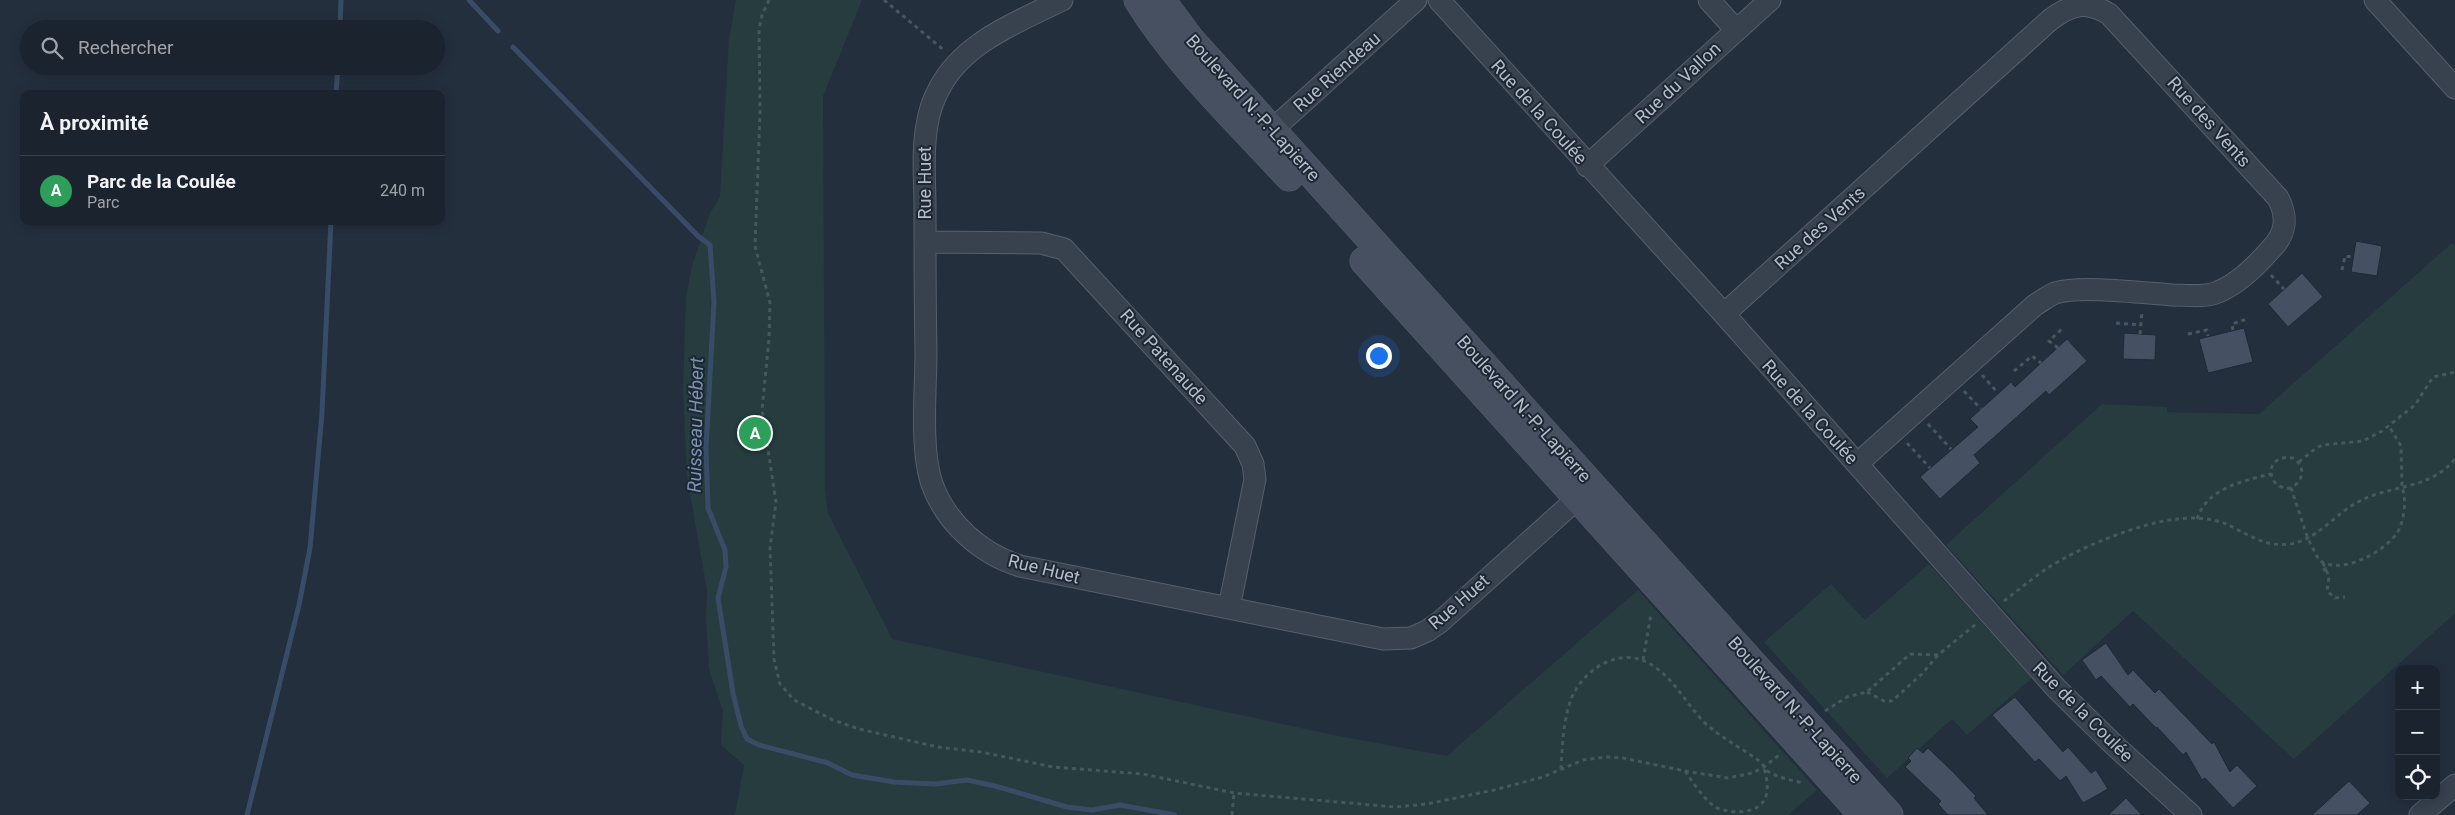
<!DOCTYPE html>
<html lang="fr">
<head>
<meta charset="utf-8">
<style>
  body { margin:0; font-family:Roboto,sans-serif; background:#282f3a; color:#f1f3f6 }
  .controls { position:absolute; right:15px; bottom:15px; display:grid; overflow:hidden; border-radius:10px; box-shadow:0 2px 12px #0003 }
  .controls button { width:45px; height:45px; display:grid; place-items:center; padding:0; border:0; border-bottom:1px solid #39404a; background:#1b232e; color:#f1f3f6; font:25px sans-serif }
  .you { position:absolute; left:1378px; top:355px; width:18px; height:18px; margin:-12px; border:4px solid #fff; border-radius:50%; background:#1a73e8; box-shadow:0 0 0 8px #1a73e833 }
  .badge { display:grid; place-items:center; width:32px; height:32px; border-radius:50%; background:#1a73e8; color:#fff; font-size:16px; font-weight:700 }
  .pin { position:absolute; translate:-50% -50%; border:2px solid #fff; box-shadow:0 1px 5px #0006 }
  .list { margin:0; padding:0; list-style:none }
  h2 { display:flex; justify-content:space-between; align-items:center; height:65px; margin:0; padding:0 20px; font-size:21px }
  h2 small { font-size:16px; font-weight:400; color:#a0a4aa }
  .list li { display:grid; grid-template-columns:32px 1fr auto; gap:15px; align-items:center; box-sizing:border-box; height:70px; padding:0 20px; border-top:1px solid #39404a }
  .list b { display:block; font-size:19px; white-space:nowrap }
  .list p { margin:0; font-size:16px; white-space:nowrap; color:#a0a4aa }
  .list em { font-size:16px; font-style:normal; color:#a0a4aa }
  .icon { flex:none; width:28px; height:28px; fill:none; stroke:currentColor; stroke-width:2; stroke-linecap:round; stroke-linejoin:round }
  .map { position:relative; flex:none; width:2455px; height:815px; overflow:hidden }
  .search { position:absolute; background:#1b232e; box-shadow:0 2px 12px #0003; left:20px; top:20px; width:425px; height:55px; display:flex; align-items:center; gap:12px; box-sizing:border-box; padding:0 18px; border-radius:28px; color:#a0a4aa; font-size:19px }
  .panel { position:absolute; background:#1b232e; box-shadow:0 2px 12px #0003; left:20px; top:90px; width:425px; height:135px; border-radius:10px }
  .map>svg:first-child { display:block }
  .green { fill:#263c3f }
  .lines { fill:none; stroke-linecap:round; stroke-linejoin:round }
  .stream { stroke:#394c67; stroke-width:5 }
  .building { fill:#455162; stroke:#1f2835 }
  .street-casing { stroke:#565f6c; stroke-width:23 }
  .secondary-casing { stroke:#565f6c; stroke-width:29 }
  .path { stroke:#44595c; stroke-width:3; stroke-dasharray:4 4; stroke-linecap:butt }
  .street { stroke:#38414e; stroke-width:21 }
  .secondary { stroke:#465061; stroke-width:28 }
  .labels { text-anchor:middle; stroke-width:4; stroke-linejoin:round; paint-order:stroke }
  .street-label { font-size:18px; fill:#b4bcc9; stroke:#1d2633 }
  .water-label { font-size:19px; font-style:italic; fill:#7c92b1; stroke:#1d2633 }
</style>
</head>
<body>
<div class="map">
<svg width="2455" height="815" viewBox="0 0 2455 815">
  <rect width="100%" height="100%" fill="#242f3e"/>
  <path class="green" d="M736,0H862L823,96L825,489L828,513L892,639L1333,735L1447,756L1638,590L1817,790L1788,815H735L744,765L721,745L723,711L709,669L706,619L707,590L687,476L683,390L686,297L692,266L710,213L720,197L729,39Z
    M2452,243L2455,246V613L2294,759L2133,611L2063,675L1946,545L2102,404L2167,407V412L2259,414Z
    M1929,564L2032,678L1967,735L1952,719L1887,778L1764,642L1831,584L1865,620Z"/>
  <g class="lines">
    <path class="stream" d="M469,0L498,31
      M340,29L341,0
      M513,47L698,236L710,245L714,302L706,448L708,508L725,550L726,567L718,598L733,693L741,726L747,739L759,745L828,763L852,775L894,782L935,784L967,780L995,786L1067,807L1092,810L1120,805L1175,815
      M336,94L338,66
      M247,815L299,605L310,548L322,413L331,221"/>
  </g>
  <path class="building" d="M2356,241L2382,246L2377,276L2351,272Z
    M2302,273L2323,297L2288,327L2268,304Z
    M2244,328L2253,362L2208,373L2199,339Z
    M2124,333L2156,335L2155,360L2123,359Z
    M2067,339L2087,361L2049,395L2046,391L1974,455L1980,463L1940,499L1920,477L1978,427L1970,419L2011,382L2015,387Z
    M2106,643L2128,675L2133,670L2155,693L2159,689L2212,744L2214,742L2230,772L2237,765L2257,786L2233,808L2205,778L2202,780L2186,752L2183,755L2157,727L2156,728L2133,704L2130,707L2101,676L2096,680L2082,660Z
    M2015,697L2063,752L2068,747L2091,773L2096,770L2108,789L2083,803L2066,776L2060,781L2039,759L2035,762L1992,715Z
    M1917,748L1923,753L1928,748L1952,771L1976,796L1974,798L1988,815H1948L1938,804L1941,801L1905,767L1911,761L1908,758Z
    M2349,781L2370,803L2357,815H2312Z
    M2126,798L2142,815H2108Z"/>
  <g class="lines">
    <g class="street-casing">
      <path id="street" d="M1062,0C1018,22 963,42 939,89C933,100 929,112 927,125C922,152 925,180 925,208C925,256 925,304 926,352C926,389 920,449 932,484C946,523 981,554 1020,566L1383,639L1411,638L1427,631L1440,622L1588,489
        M1439,0L1724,314L2056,688L2113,744L2191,815
        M1709,0L1736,30
        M2375,0L2455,88
        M1262,139L1416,0
        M1587,166L1770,0
        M925,242L1041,243L1064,249L1245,446L1253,464L1255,479L1229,608
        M1724,314L2050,20C2071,4 2086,0 2109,14L2278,198C2288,217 2286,234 2271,249C2257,265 2238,284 2218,292C2204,298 2188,295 2173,295C2143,293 2081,285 2055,293C2048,296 2042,301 2035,305L1857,464
        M2420,815L2455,785"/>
    </g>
    <g class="secondary-casing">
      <path id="secondary" d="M1138,0C1178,65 1237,120 1289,177
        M1161,0L1190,39L1889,815
        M1364,261L1863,815"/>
    </g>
    <path class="path" d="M769,0L762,15L759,29L760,113L755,246L770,303L769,339L762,410L776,502L770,547L774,659L780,684L794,700L833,720L859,729L938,747L981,752L1053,767L1143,774L1234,793L1395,807L1427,804L1494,790L1543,777L1583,760L1605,757L1623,758L1685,771L1728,778L1752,773L1764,767L1779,755
      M884,0L945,51
      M2342,270L2345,256L2353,257
      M2271,275L2284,289
      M2116,323L2141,325
      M2233,330L2232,324L2247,319
      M2140,334L2142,311
      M2188,334L2207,330L2208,336
      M2058,348L2049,341L2063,328
      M2014,371L2032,356L2041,363
      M1982,375L1998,393
      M1964,391L1981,409
      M1928,424L1951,449
      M1907,443L1930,468
      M2299,462L2316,448L2323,445L2363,441L2382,431L2415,405L2433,377L2455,372
      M2291,488C2266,491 2262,453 2293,458C2306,466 2304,481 2291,488L2308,539L2319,560C2341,576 2384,552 2397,533C2404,523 2407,499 2402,488L2401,446L2389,426
      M2197,519C2207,488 2243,481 2271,474
      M2323,563L2329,577L2327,591L2335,598L2345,597
      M2323,570L2328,568
      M2004,601C2018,590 2032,579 2046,569C2078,548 2139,523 2177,519C2192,517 2212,518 2226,524C2242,531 2257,542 2274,544C2311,549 2328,519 2356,503C2389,484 2429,491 2455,459
      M1643,660L1651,614
      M1867,692L1884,701H1892L1922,674L1938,655
      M1825,711L1847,697L1867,692L1910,654L1938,655L1976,624
      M1561,769C1562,748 1563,726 1569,705C1579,671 1619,644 1652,665C1674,679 1685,702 1703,721C1719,737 1740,747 1758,760C1764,764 1765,771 1771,773C1781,778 1793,781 1804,783
      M1685,771C1694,784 1703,798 1715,807C1732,815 1765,815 1767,791C1768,783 1766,775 1764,768
      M1232,815L1234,793"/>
    <use href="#street" class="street"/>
    <use href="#secondary" class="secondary"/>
  </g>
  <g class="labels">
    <g class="street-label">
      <text transform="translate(1337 72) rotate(-42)" y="6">Rue Riendeau</text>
      <text transform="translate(1678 83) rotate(-43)" y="6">Rue du Vallon</text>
      <text transform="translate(1253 108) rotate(48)" y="6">Boulevard N.-P.-Lapierre</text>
      <text transform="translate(1539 112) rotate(48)" y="6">Rue de la Coulée</text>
      <text transform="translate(2209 122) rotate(48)" y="6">Rue des Vents</text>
      <text transform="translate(925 183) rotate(-90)" y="6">Rue Huet</text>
      <text transform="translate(1820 228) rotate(-42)" y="6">Rue des Vents</text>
      <text transform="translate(1164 357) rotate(48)" y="6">Rue Patenaude</text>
      <text transform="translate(1524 409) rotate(48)" y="6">Boulevard N.-P.-Lapierre</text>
      <text transform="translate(1810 412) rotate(48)" y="6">Rue de la Coulée</text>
      <text transform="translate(1044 569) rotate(14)" y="6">Rue Huet</text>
      <text transform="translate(1459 602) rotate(-41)" y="6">Rue Huet</text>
      <text transform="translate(1795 710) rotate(48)" y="6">Boulevard N.-P.-Lapierre</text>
      <text transform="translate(2083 712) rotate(45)" y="6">Rue de la Coulée</text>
    </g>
    <g class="water-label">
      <text transform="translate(695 425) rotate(-89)" y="7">Ruisseau Hébert</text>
    </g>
  </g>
</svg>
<div class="controls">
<button>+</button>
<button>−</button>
<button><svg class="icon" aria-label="locate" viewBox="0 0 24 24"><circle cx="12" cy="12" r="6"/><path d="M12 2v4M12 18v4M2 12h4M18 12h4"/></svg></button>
</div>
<div class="you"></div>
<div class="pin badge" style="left:755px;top:433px;background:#2e9e5b">A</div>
<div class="search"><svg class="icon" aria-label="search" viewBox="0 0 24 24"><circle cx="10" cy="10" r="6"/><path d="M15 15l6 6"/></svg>Rechercher</div>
<section class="panel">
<h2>À proximité<small></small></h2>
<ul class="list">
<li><span class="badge" style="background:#2e9e5b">A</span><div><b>Parc de la Coulée</b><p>Parc</p></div><em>240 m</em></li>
</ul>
</section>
</div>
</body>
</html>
